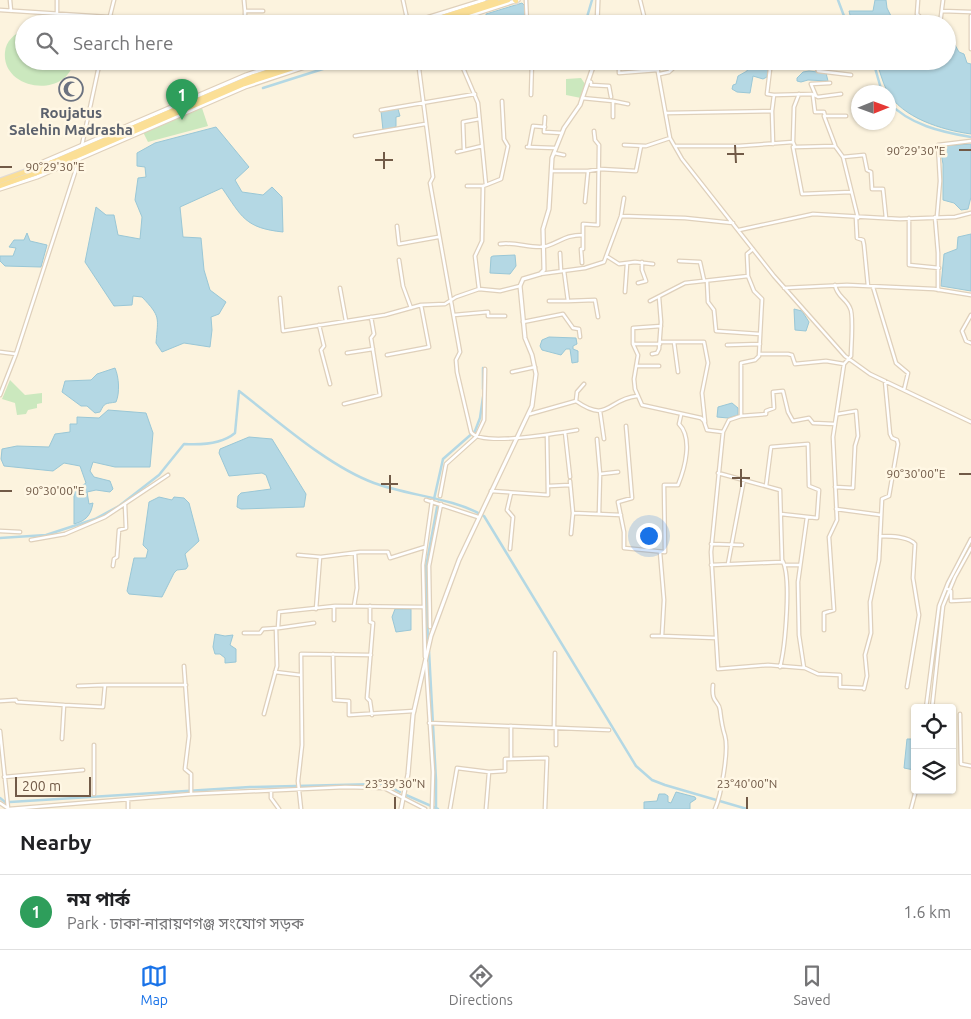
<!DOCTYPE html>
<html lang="en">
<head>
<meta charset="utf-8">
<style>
  body { margin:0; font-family:Ubuntu,"Noto Sans Bengali",sans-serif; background:#f6f6f6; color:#202124 }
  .controls { position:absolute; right:15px; bottom:15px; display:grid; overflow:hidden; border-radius:5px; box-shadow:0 1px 4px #0004 }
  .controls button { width:45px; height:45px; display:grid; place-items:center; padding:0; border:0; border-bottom:1px solid #e0e0e0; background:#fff; color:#202124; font:25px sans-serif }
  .compass { position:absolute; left:851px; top:85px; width:45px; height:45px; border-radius:50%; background:#fff; box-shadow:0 1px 4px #0004; rotate:89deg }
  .scale { position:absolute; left:15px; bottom:12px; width:76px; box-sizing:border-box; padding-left:5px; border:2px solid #715a47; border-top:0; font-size:14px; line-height:18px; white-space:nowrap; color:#715a47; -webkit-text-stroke:4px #fff7e4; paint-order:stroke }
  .you { position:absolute; left:648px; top:535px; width:18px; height:18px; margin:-12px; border:4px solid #fff; border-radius:50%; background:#1a73e8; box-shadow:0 0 0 8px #1a73e833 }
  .badge { display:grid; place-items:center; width:32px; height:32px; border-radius:50%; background:#1a73e8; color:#fff; font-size:16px; font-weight:700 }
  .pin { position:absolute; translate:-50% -41px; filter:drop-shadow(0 1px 2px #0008) }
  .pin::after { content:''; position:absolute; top:26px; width:18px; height:15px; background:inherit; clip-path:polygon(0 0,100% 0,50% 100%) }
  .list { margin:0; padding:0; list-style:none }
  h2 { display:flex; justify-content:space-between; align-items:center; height:65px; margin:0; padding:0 20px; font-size:21px }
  h2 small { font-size:16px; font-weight:400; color:#757577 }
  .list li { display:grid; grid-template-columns:32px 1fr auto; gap:15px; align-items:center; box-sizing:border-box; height:75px; padding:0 20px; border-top:1px solid #e0e0e0 }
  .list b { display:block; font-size:19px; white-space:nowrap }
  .list p { margin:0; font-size:16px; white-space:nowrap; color:#757577 }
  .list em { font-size:16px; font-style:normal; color:#757577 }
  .icon { flex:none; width:28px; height:28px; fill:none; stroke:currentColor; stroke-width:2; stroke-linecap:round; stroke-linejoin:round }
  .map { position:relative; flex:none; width:971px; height:809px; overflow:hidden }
  .search { position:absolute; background:#fff; box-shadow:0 1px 4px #0004; left:15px; right:15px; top:15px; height:55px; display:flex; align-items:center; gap:12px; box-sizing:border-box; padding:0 18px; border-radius:28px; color:#757577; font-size:19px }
  .sheet { height:140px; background:#fff }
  nav { display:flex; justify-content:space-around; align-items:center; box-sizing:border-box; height:70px; border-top:1px solid #e0e0e0; background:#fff; font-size:14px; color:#757577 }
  nav a { display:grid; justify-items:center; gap:2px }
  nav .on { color:#1a73e8 }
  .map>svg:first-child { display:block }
  .green { fill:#cbe8be }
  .water { fill:#b4d8e4; stroke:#9ac7d6 }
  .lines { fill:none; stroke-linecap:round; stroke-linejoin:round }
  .canal { stroke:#b4d8e4; stroke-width:2.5 }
  .minor-casing { stroke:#dfd0bb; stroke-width:5 }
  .tertiary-casing { stroke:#dfd0bb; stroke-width:5.5 }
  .primary-casing { stroke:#e0dbd7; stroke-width:7 }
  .minor { stroke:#fff; stroke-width:2.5 }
  .tertiary { stroke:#fff; stroke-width:3 }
  .primary { stroke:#fbdf96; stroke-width:4.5 }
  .ticks { fill:none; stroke:#715a47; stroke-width:2 }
  .labels { text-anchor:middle; stroke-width:5; stroke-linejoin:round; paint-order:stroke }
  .worship-label { font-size:15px; font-weight:bold; fill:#5b616d; stroke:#fff7e4 }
  .ticks-label { font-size:12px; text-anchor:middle; fill:#715a47; stroke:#fff7e4; stroke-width:5; stroke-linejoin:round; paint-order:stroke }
</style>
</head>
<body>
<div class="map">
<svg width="971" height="809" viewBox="0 0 971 809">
  <rect width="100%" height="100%" fill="#fcf3de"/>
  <path class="green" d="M24,30V61H74C66,100 1,90 5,52C6,41 14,34 24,30Z
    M581,78L585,84L581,98L566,95V79Z
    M200,102L208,126L148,142L141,128Z
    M10,380L25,395L42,393V403L37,404V408L28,410L26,414L17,415L15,403L2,399Z"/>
  <path class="water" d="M875,0H886L887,8L891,16L889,24L852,23L849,11H873Z
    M522,3L525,6V24H486V14Z
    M955,45L959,52L964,54L967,63L971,64V134C942,130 902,118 887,91C882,81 880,71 876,61H917L928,68L933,67L935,61H947V52L951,51Z
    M755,61H769L767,77L763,79L753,76L750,93L737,92L732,89L733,85L736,84L738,76L747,71L749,66H753Z
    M809,71L826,73L828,81L808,80L801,82L797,81V78L803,72Z
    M398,109L400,116L396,117V127L383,130L381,111Z
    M216,127L249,167L235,180L242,192L263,195L272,187L282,197L283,232C245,228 242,217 222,188L180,207L183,237L201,238L204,270L210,290L226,302L219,314L211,317L212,330L210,347L184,343L162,352L156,343C158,317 161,317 142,297L133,296L132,305L114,306L85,262L96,207L106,215H114L118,235L140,239L142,217L135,200L138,178L146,177L145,167L137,166V153L155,143Z
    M971,144V197L968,209L961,210L954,203L943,200V164L940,148L942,146Z
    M27,233L30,241L47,245L41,267L5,266L0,261V256H13L16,248L9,247L14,240H24Z
    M971,234V291L941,286L944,254L957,249L958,237Z
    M515,255L516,266L510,274L490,273L491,257L493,256Z
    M794,309L802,311L809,322L806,331L795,330Z
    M549,337L576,338L577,344L573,346V349L578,351V362L572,363L570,349H566L561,355L542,350L540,346L542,340Z
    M115,368C119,377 120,393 116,402C105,404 105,402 100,412L95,413L87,406H81L62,392L65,381L91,380L97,374Z
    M732,403L738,408V415L728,418L717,417L718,407Z
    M108,410L146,413L153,433L150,467H115L93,462L90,471L94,477L110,481L113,489L110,492L96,490L87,492L89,504L93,503C91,515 86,521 74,524V491L86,483L80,466L64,463L53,471L4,466L1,459L2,449L17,446L49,447L55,434L70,432V424H77V417L99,418Z
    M249,437L272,439L306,494L304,507L241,509L237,507L238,496L241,493L271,489L266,475L262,473L229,476L219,453L220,449Z
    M159,497L172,500L174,497L184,498L189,503L199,541L185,554L188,566L186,569L177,570L174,573L162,597L129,594L127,591L134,558H146L148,550L143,545L149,502Z
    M395,609H411V630L396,632L392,617Z
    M215,634L225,636L233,635L230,645L236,649V662L225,663V658L220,654H215L213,647Z
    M907,739H915L914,770L904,768Z
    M676,792L695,797L696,799L690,803V809H644V802L657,801L659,794H665L668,796V802L671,803Z"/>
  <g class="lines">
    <path class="canal" d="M838,0L847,24
      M585,24L592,0
      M542,61H559
      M873,61L882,92
      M263,88L348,61
      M888,102C910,125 941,132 971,137
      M483,368V389
      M434,499L443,459L475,431L480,418L483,397
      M0,538L46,535L95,519L119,506L159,475L184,444C200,445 222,444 235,433L239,391C278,421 328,466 374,483C409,496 451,497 484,516L636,766L652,780L665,785L747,809
      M428,645L426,567L438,502
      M429,651L436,780V808
      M406,795L438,809
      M0,798L5,802
      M10,802L250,787L378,784H385L400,792"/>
    <g class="minor-casing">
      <path id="minor" d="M10,0L11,11
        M57,0V13
        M244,0L245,11H263
        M403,0L408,23
        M526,0L527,24
        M640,0L646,24
        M918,0L917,14L920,17V24
        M0,10L217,24
        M245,11V24
        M942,11L971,12
        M971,16V49
        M108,24L114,0
        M296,24L349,22L355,24
        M940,24L943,0
        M418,61L433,177L430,183L460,352L456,360L457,372L471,432C481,447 559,433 577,430
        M460,61L478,103L486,185L483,186L482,241L475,256L479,289
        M656,61L670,138L682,159L774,276L845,356L870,374L971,422
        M771,61L767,94L774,95
        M815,61L818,71L851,75
        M595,63L616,66L619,67V73L658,70
        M660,74L669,72L681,61
        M588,81L591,82V85L609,86L611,97
        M531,95L532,61
        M813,96L815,112H824L825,116H846
        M816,96L811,84L830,83
        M582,98L613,101V117
        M613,101L628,104
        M381,110L475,94
        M772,111L774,95L812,94L818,97L841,94
        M667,113L772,111L773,144
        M824,116L835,145
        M545,117L544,132L562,133
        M355,136L425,124
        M793,142L794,107L799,94
        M82,145L100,61
        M624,145L646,146L670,138
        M675,146H739L793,142L795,147L835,146L843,157L864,155L867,170L871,172L872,189H883L886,218
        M527,147L555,148
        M529,147L533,126L545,127
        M793,147L802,194L851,192
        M464,150L463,122L479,119
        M457,152L482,146
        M554,153L564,155
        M843,157L858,218
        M552,171H588L585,202
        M588,171L600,169L636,171L641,146
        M486,185L501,179L508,146L504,139L502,101
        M467,186H483
        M621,216L685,218L733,223
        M937,216L940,181L938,145L971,141
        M935,217L938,253V290
        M856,218L857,238L863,240L864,245L868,286
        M909,218V265L939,268
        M397,226L399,244L438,237
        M739,230L813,214L900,219L955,217L971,213
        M500,244C514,241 535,250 547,246C562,241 565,235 583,235
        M560,253L561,271
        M608,257L619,264L635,262L653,264
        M399,260L403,286L411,308
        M679,261L700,262L704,280
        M582,263L581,249H583V224L598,225L599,145L595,140L594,131
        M564,271L568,301L595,300L598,317
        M540,274L585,268L604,262L621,216L624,198
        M707,281L708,302L714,310L716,331L760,334
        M638,283L646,281L642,270V262
        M873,287L896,363L908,373L904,390
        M340,288L346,321
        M784,288L847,285L934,289L971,295
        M625,292L627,264
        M280,298L283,331L385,315L421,305L445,304L456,297L479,289L500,291L520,286
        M549,301H568
        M650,301L685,283L748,276
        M454,315L488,312V316H505
        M971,315L962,331L966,341L971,343
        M523,322L563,314L573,328L579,329L580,337
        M319,325L324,346L321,350L330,384
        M661,326L633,328V344L638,355L634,379L635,389L642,405L701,418L704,421L707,430L723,432L729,420L741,416V363L755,360L759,356L762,299L754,291L748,276L747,254L753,249
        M660,342H704L708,363L702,393L705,422
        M674,342L678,372
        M634,344H660
        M727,345L760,344
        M0,352L16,354
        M347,353L373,349
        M652,354L657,353L659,349L661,322L659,297
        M759,354H788L792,355L795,364L826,361L844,364L851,356C851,346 854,314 850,308C846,298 837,297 835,285
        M387,355L429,347L421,305
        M637,366H659
        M512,372L535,367
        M0,395L16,354L80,157
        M576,401L577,392L584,384
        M344,404L380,395L371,338L374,334L371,317
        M600,411L604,439
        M530,414L576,401C609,424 607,399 637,396
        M741,416L766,414V411L774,408L773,392L783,391L788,412L793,421L809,418L813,423L835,424
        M626,426L632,498L618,502L624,532V548L665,552L664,485H678C685,468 693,438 679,424L681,415
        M565,432L570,477
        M723,432L711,552L718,669L768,665L805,668L818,674L840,675V687L864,688
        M597,439L600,474L599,514
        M718,473L780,490L782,560C792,575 785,648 780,667
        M600,474L618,472
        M570,481L573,513L571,534
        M549,486L570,485
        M766,486L771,447L808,444L809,486L819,490L817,518L781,514
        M835,487L853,488L855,446L858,436L856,411L838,414
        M491,491L548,495L547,435
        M440,496L446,464L476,437L484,420L485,369
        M426,500L478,517
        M836,509L881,515
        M573,513L621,515
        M0,531L20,532
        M880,536C890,536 908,536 915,544L913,578L919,615L907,687
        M31,540L65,534L105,517L168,475
        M711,544L742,545
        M510,549L513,517L507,510L511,493
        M298,555L321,557L360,552H388L390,558L425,547
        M728,564L744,479
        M711,565L783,562
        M785,565H800
        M113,566L114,559L117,557L119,530L126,528L125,504
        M946,588L951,591V601L971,600
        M354,606L357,588L355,553
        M370,606V622L373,623L367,698L370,701L372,715
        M316,609L320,557
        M334,620V607
        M430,627L429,566L441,504
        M279,628L314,623
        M824,630V613L834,610L829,537L837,520L833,437L844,364
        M244,633H260L263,629L278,628L279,612L335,606L423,607
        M652,636H662L664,600L660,552
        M662,636L716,638
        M333,654L334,700L349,701V715L414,711
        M425,657L423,565L432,501
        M426,662L433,772L432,809
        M184,666L189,736L185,769L191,774V794
        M804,668L799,635L798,582L807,517
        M275,672L300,675
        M713,685C711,704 719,700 720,710C721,719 722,727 725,736C729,750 721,796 715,809
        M78,686L104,685
        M864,689L867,676L865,655L871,633L870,602L879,560L882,499L889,496L898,444L897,440L892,438L890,434L885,381
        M0,701L16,700L17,702L64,705L62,739
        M64,705L103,707L105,685H186
        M926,708L939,606L948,583L971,539
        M932,708L943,606L955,577L971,548
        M264,714L277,666L276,628
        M960,714L961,764L971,766
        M429,723L609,730
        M554,728L555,653
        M0,731L8,808
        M94,745V794
        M556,745V728
        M511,757V726
        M4,777L83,770
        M271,791V798L279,809
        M0,803L9,809L191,794L345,787L384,788L425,809
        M128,809V800
        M301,809L298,781L302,745L301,654L371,655
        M450,809L457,768L489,772
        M486,809L489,772L505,771V759L547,758L545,809
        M911,809L916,790"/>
    </g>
    <g class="tertiary-casing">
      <path id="tertiary" d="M407,24L484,0
        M444,24L518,0
        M597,24L598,0
        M29,168L246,75L288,61
        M0,189L37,177L245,87L323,61
        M401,809L408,774L413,715L431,636L459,560L532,406L536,374L532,355L525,338L520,286L523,279L540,274L544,270L543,229L549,209L552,158L564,128L580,105L595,61"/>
    </g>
    <g class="primary-casing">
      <path id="primary" d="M515,0L516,1
        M421,24L496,0
        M433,24L508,0
        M193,102L252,77L302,61
        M0,181L58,160L174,110
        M0,186L45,170L244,84L314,61"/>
    </g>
    <use href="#minor" class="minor"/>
    <use href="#tertiary" class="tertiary"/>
    <use href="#primary" class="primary"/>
  </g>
  <path class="ticks" d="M735,145L736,163M959,150H971M384,152V169M727,154H744M375,160H393M0,167H12M741,469V487M959,474H971M390,475V493M732,478H750M381,484H398M0,491H12M395,797V809M747,797V809"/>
  <defs>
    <g id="mosque-ring" transform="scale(1.25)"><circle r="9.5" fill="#fff7e4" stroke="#6b7280" stroke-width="1.5"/><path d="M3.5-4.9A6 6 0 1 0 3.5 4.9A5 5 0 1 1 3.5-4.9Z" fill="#6b7280"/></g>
  </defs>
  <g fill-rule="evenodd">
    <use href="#mosque-ring" x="71" y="89"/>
  </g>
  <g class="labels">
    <g class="worship-label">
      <text x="71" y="118">Roujatus<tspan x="71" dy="17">Salehin Madrasha</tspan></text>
    </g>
  </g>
  <g class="ticks-label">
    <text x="916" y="155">90°29'30"E</text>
    <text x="55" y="171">90°29'30"E</text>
    <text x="916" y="478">90°30'00"E</text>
    <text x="55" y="495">90°30'00"E</text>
    <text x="395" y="788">23°39'30"N</text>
    <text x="747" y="788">23°40'00"N</text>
  </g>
</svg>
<div class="controls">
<button><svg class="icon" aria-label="locate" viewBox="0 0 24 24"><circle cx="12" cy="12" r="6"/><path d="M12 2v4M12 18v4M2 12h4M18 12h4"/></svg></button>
<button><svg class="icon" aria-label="layers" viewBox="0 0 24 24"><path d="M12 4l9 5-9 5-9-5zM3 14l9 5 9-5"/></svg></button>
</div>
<svg class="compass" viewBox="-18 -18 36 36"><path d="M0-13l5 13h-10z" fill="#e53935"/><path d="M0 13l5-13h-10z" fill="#757577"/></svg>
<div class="scale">200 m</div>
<div class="you"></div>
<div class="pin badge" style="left:182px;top:120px;background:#2e9e5b">1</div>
<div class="search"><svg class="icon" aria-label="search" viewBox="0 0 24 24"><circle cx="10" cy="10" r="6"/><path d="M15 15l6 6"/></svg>Search here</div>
</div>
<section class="sheet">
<h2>Nearby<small></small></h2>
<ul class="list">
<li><span class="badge" style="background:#2e9e5b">1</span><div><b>নম পার্ক</b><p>Park · ঢাকা-নারায়ণগঞ্জ সংযোগ সড়ক</p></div><em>1.6 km</em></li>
</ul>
</section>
<nav>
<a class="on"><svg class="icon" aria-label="map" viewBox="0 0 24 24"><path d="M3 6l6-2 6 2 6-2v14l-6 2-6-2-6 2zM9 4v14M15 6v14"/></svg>Map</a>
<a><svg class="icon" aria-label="directions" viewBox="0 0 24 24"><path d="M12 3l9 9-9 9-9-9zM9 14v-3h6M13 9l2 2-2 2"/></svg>Directions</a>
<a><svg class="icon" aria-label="saved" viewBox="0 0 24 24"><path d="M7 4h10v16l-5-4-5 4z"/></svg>Saved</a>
</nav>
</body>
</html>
